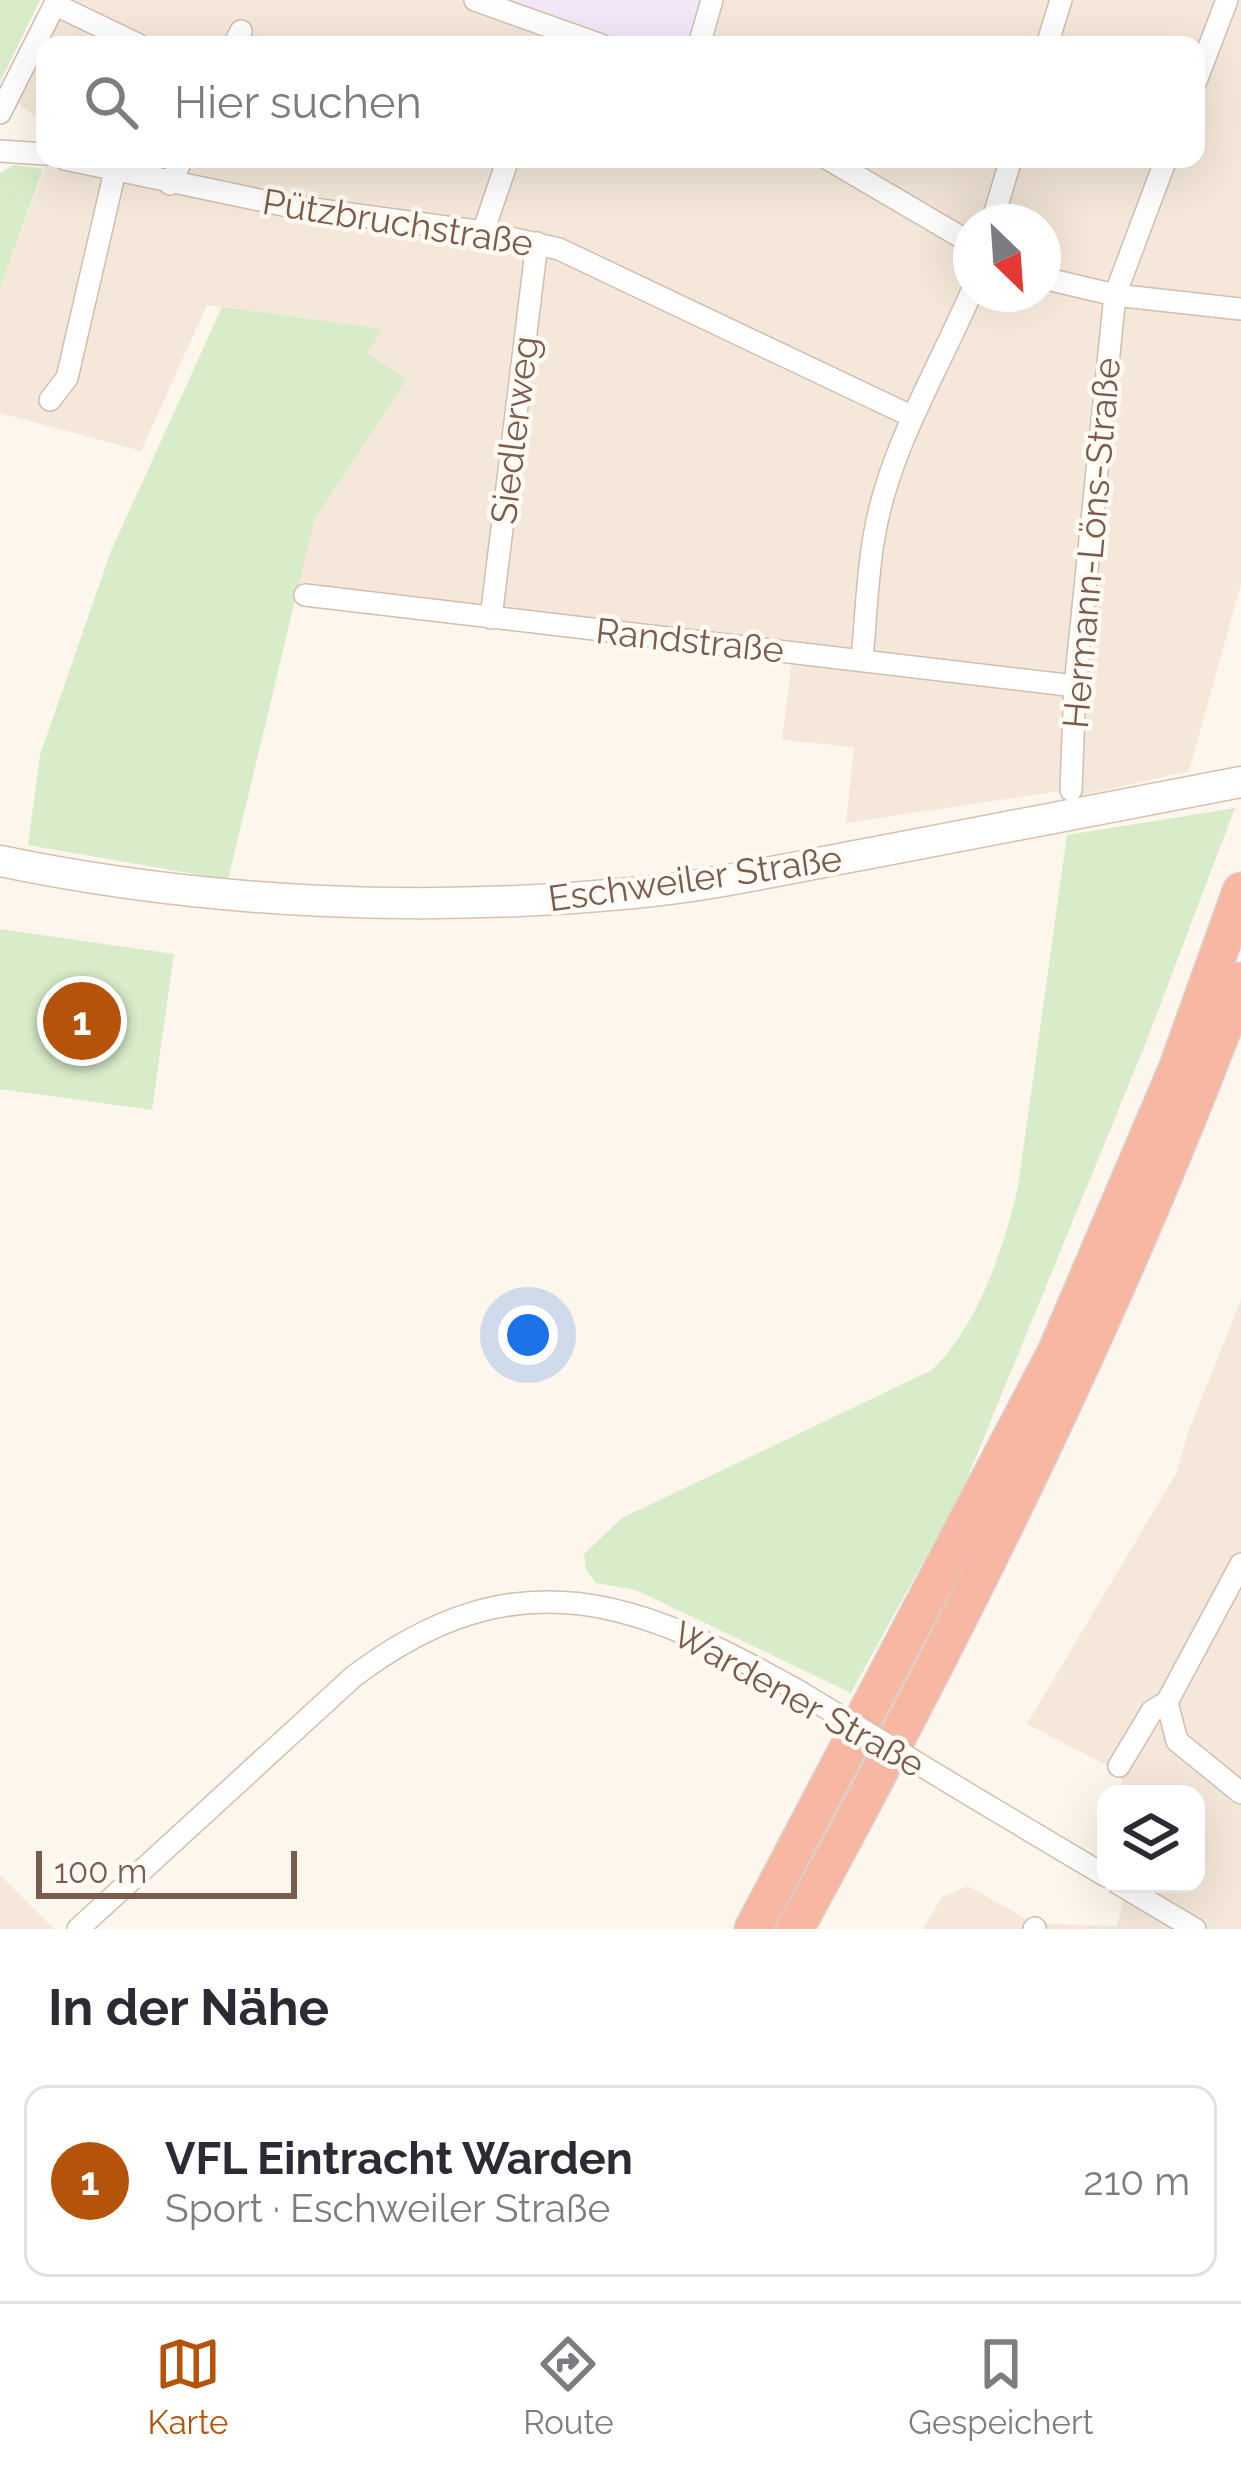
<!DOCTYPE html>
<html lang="de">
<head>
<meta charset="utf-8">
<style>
  body { margin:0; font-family:Raleway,sans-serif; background:#f2f2f3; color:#2b2b33 }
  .controls { position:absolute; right:36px; bottom:36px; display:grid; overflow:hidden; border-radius:24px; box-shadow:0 12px 48px #0002 }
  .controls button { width:108px; height:108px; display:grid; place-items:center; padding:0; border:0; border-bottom:3px solid #e1e1e2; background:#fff; color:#2b2b33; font:60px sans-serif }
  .compass { position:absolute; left:953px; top:204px; width:108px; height:108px; border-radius:50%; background:#fff; box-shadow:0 12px 48px #0002; rotate:155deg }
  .scale { position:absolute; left:36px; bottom:30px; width:261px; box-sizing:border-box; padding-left:12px; border:6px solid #7a5c4d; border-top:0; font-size:33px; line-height:42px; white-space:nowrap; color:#7a5c4d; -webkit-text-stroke:9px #fffaf3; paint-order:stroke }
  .you { position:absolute; left:528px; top:1335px; width:42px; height:42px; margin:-30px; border:9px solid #fff; border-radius:50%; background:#1a73e8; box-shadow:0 0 0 18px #1a73e833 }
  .badge { display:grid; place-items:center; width:78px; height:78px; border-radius:50%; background:#b45309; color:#fff; font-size:39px; font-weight:700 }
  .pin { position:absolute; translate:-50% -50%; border:6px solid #fff; box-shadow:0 3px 12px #0006 }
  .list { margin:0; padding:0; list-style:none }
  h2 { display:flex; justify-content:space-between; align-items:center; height:156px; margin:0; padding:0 48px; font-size:51px }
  h2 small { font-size:39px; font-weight:400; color:#7c7c81 }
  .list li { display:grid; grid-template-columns:78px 1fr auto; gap:36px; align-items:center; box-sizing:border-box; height:192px; margin:0 24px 24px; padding:0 24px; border:3px solid #e1e1e2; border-radius:24px }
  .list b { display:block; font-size:45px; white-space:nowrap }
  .list p { margin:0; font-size:39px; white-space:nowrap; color:#7c7c81 }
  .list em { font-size:39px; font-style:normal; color:#7c7c81 }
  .icon { flex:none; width:66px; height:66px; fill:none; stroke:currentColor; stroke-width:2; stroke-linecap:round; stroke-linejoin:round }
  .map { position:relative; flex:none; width:1241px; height:1929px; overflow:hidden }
  .search { position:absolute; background:#fff; box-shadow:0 12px 48px #0002; left:36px; right:36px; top:36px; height:132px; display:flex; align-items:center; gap:30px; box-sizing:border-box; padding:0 42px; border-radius:24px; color:#7c7c81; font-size:45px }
  .sheet { height:372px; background:#fff }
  nav { display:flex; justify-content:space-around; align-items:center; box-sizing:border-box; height:168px; border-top:3px solid #e1e1e2; background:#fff; font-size:33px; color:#7c7c81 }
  nav a { display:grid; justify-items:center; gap:6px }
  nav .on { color:#b45309 }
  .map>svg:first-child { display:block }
  .residential { fill:#f5e8da; fill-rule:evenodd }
  .education { fill:#f3e8fa }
  .green { fill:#d8ecc9 }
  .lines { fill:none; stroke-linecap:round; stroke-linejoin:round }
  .street-casing { stroke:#d1beb0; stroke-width:24 }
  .secondary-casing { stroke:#d6c0b0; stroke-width:33 }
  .highway-casing { stroke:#dad1cd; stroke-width:39 }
  .street { stroke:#fff; stroke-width:21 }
  .secondary { stroke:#fff; stroke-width:30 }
  .highway { stroke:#f7b7a3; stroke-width:36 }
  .street-bridge-casing { stroke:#d1beb0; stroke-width:24; stroke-linecap:butt }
  .street-bridge { stroke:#fff; stroke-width:21 }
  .labels { text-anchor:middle; stroke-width:9; stroke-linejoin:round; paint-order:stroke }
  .street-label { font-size:36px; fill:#7a5c4d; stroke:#fffaf3 }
</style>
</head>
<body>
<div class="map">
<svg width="1241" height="1929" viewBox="0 0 1241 1929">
  <rect width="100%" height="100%" fill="#fdf6ec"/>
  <path class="residential" d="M54,0H1241V584L1189,771L1079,796L1059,791L846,823L854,747L782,740L794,647L295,588L314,521L407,379L367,353L382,329L207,305L141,451L0,413V289L48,159H1196V45H45V123L15,101ZM971,222H1043V294H971Z
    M1241,1300V1929H923L942,1897L968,1886L1033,1923L1117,1926L1127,1884H1196V1794H1126L1118,1771L1027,1724L1177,1472L1187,1435Z
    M0,1875L54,1929H0Z"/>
  <path class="education" d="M512,0H701L689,45H639Z"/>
  <path class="green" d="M0,0H40L0,82Z
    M14,165L43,169L0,289V173Z
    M222,307L383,329L367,353L407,379L314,521L228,880L28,845L40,755L111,551Z
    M1235,808L1145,1045L962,1491L851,1693L636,1590L596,1583L586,1570L584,1554L622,1518L932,1370C979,1324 1003,1250 1018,1187L1067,835Z
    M0,929L174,954L152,1110L0,1089Z"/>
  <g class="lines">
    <g class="street-casing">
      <path id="street" d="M475,0L601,45
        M56,5L139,45
        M234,45L241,31
        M699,45L712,0
        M1047,45L1061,0
        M1196,81L1227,0
        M0,113L57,0
        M0,151L45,154
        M65,159L283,205L483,232L559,249L913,417
        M828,159L971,243
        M170,184L182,159
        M992,222L1011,159
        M483,232L508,159
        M1043,278L1115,295L1241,309
        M50,400L67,378L115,171
        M305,595L1075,686
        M491,618L537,243
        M862,659C866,619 867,577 874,537C888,451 937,372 971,293
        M1071,790L1075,686L1115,295L1166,159
        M1241,1564L1167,1702L1177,1741L1241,1793
        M1119,1766L1152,1711L1167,1702
        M975,1798L1106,1876
        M1119,1884L1195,1929
        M78,1929L353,1677C517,1553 637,1600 800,1692
        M1034,1929L1035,1928"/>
    </g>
    <g class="secondary-casing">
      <path id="secondary" d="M0,861C207,904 423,913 633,893C711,886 789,868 866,854C991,831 1116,807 1241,782"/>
    </g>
    <g class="highway-casing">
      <path id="highway" d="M753,1929L1056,1352L1177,1069L1241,891
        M795,1929C962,1623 1119,1309 1241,981"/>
    </g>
    <use href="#street" class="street"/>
    <use href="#secondary" class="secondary"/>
    <use href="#highway" class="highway"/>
    <g class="street-bridge-casing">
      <path id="street-bridge" d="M800,1692L975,1798"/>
    </g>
    <use href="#street-bridge" class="street-bridge"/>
  </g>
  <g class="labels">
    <g class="street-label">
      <text transform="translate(398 222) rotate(9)" y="13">Pützbruchstraße</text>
      <text transform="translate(514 430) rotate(-83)" y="13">Siedlerweg</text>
      <text transform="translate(1091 543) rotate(-85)" y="13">Hermann-Löns-Straße</text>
      <text transform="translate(690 640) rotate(6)" y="13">Randstraße</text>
      <text transform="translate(695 878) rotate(-8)" y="13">Eschweiler Straße</text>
      <text transform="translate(799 1699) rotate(29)" y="13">Wardener Straße</text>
    </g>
  </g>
</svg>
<div class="controls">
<button><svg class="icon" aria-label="layers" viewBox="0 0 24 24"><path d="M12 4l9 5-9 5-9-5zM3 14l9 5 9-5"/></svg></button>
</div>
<svg class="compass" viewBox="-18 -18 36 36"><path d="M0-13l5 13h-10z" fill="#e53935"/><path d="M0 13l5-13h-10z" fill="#7c7c81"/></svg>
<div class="scale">100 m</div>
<div class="you"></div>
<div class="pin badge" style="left:82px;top:1021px">1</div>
<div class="search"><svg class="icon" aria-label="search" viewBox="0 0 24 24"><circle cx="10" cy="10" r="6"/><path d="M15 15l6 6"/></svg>Hier suchen</div>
</div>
<section class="sheet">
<h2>In der Nähe<small></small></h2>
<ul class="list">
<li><span class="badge">1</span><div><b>VFL Eintracht Warden</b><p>Sport · Eschweiler Straße</p></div><em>210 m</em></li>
</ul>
</section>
<nav>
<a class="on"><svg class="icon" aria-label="map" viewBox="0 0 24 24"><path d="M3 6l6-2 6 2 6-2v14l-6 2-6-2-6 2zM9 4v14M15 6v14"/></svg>Karte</a>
<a><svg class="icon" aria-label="directions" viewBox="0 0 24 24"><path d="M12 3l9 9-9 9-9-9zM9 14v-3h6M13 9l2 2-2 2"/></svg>Route</a>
<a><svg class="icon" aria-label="saved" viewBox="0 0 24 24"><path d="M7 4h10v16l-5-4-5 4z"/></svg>Gespeichert</a>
</nav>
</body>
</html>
